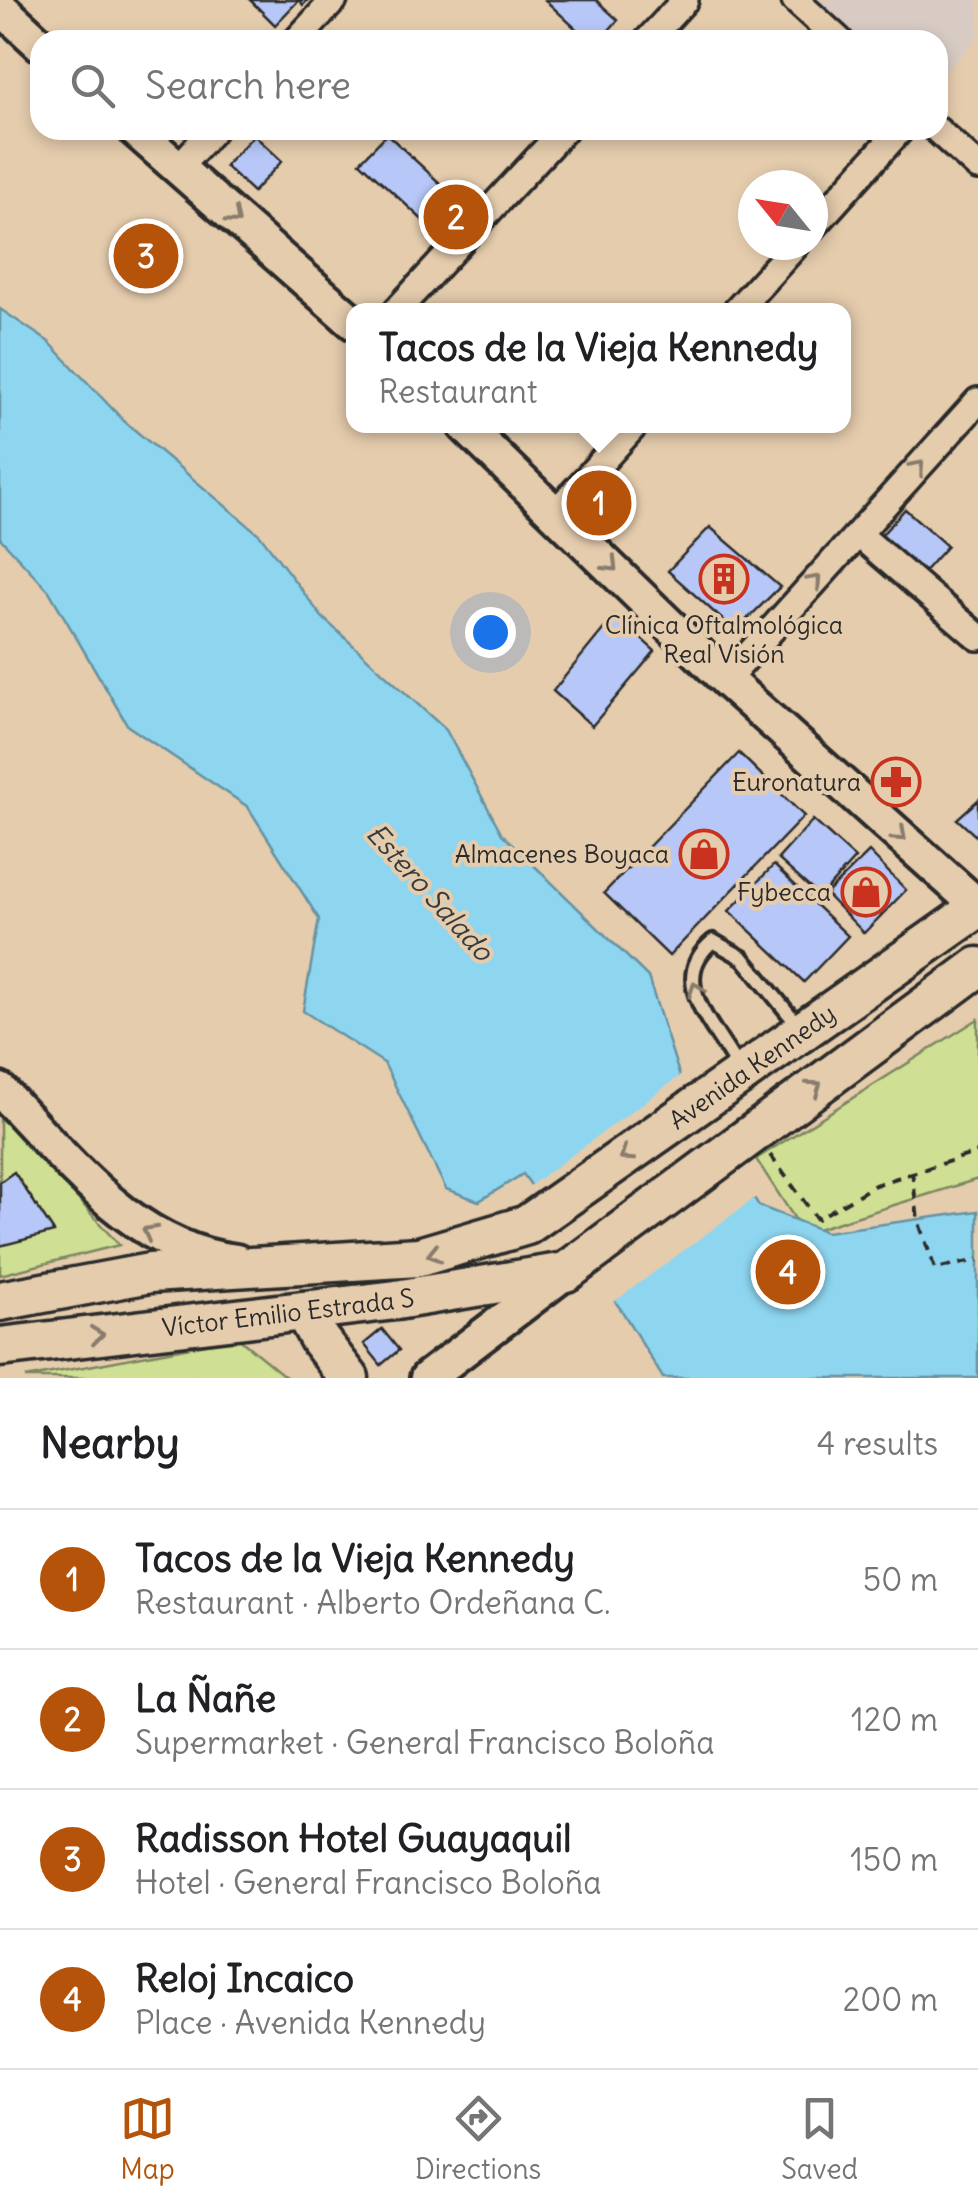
<!DOCTYPE html>
<html lang="en">
<head>
<meta charset="utf-8">
<style>
  body { margin:0; font-family:Delius,sans-serif; background:#f2f2f2; color:#202124 }
  .compass { position:absolute; left:738px; top:170px; width:90px; height:90px; border-radius:50%; background:#fff; box-shadow:0 5px 15px #0003; rotate:300deg }
  .you { position:absolute; left:490px; top:632px; width:35px; height:35px; margin:-25px; border:8px solid #fff; border-radius:50%; background:#1a73e8; box-shadow:0 0 0 15px #1a73e833 }
  .badge { display:grid; place-items:center; width:65px; height:65px; border-radius:50%; background:#b45309; color:#fff; font-size:32px; font-weight:700 }
  .pin { position:absolute; translate:-50% -50%; border:5px solid #fff; box-shadow:0 2px 10px #0006 }
  .popup { position:absolute; left:346px; top:303px; width:505px; height:130px; box-sizing:border-box; display:grid; place-content:center; border-radius:20px; background:#fff; filter:drop-shadow(0 2px 8px #0005); font-size:32px; white-space:nowrap; color:#757577 }
  .popup b { font-size:38px; color:#202124 }
  .popup::after { content:''; position:absolute; left:50%; top:100%; margin-left:-20px; border:20px solid transparent; border-top-color:#fff }
  .list { margin:0; padding:0; list-style:none }
  h2 { display:flex; justify-content:space-between; align-items:center; height:130px; margin:0; padding:0 40px; font-size:42px }
  h2 small { font-size:32px; font-weight:400; color:#757577 }
  .list li { display:grid; grid-template-columns:65px 1fr auto; gap:30px; align-items:center; box-sizing:border-box; height:140px; padding:0 40px; border-top:2px solid #e0e0e0 }
  .list b { display:block; font-size:38px; white-space:nowrap }
  .list p { margin:0; font-size:32px; white-space:nowrap; color:#757577 }
  .list em { font-size:32px; font-style:normal; color:#757577 }
  .icon { flex:none; width:55px; height:55px; fill:none; stroke:currentColor; stroke-width:2; stroke-linecap:round; stroke-linejoin:round }
  .map { position:relative; flex:none; width:978px; height:1378px; overflow:hidden }
  .search { position:absolute; background:#fff; box-shadow:0 5px 15px #0003; left:30px; right:30px; top:30px; height:110px; display:flex; align-items:center; gap:25px; box-sizing:border-box; padding:0 35px; border-radius:30px; color:#757577; font-size:38px }
  .sheet { height:690px; background:#fff }
  nav { display:flex; justify-content:space-around; align-items:center; box-sizing:border-box; height:140px; border-top:2px solid #e0e0e0; background:#fff; font-size:28px; color:#757577 }
  nav a { display:grid; justify-items:center; gap:5px }
  nav .on { color:#b45309 }
  .map>svg:first-child { display:block }
  .built { fill:#d7cbc4 }
  .green { fill:#cfe094; stroke:#7d8660; stroke-width:2.5 }
  .water { fill:#8ed6f0; stroke:#6692a1; stroke-width:2.5 }
  .pier { fill:#e5ccad }
  .building { fill:#b7c8f8; stroke:#2b2b2b; stroke-width:2.5 }
  .lines { fill:none; stroke-linecap:round; stroke-linejoin:round }
  .service-casing { stroke:#2b2b2b; stroke-width:20 }
  .minor-casing { stroke:#2b2b2b; stroke-width:32 }
  .tertiary-casing { stroke:#2b2b2b; stroke-width:40 }
  .secondary-casing { stroke:#2b2b2b; stroke-width:45 }
  .path { stroke:#2b2b2b; stroke-width:4; stroke-dasharray:10 8; stroke-linecap:butt }
  .service { stroke:#e5ccad; stroke-width:12 }
  .minor { stroke:#e5ccad; stroke-width:25 }
  .tertiary { stroke:#e5ccad; stroke-width:32 }
  .secondary { stroke:#e5ccad; stroke-width:38 }
  .oneway { stroke:#887c6c }
  .labels { text-anchor:middle; stroke-width:8; stroke-linejoin:round; paint-order:stroke }
  .poi-label { font-size:25px; fill:#2b2b2b; stroke:#e5ccad; text-anchor:end }
  .street-label { font-size:25px; fill:#2b2b2b; stroke:#e5ccad }
  .water-label { font-size:28px; font-style:italic; fill:#353c3f; stroke:#e5ccad }
</style>
</head>
<body>
<div class="map">
<svg width="978" height="1378" viewBox="0 0 978 1378">
  <rect width="100%" height="100%" fill="#e5ccad"/>
  <filter id="ink" filterUnits="userSpaceOnUse"><feTurbulence type="fractalNoise" baseFrequency=".01" numOctaves="2"/><feDisplacementMap in="SourceGraphic" scale="20" xChannelSelector="R" yChannelSelector="G"/><feConvolveMatrix kernelMatrix="1 2 1 2 8 2 1 2 1" color-interpolation-filters="sRGB"/></filter>
  <g filter="url(#ink)">
    <path class="built" d="M814,0H978V37L938,80V40H857Z"/>
    <path class="green" d="M978,1019V1179L804,1233L756,1159Z
      M0,1112L119,1245L0,1275Z
      M238,1338L287,1378H25Z"/>
    <path class="water" d="M0,309L49,342L124,421L260,535L322,617L446,730L502,834L648,977L680,1077L759,1206L826,1232L978,1211V1378H663L622,1311L523,1174L479,1201L446,1189L384,1063L303,1011L319,919L248,807L128,726L49,591L0,538Z"/>
    <path class="pier" d="M684,1073L759,1195L611,1304L527,1188Z"/>
    <path class="building" d="M250,0H308L303,5L299,0L275,25Z
      M545,0H596L618,20L600,40H588Z
      M387,134L457,199L430,227L360,162Z
      M254,135L282,161L253,192L225,166Z
      M905,509L947,546L921,575L879,538Z
      M710,527L780,587L735,631L668,571Z
      M615,615L655,651L592,726L553,691Z
      M739,753L804,816L669,956L604,893Z
      M978,800V838L957,819Z
      M813,820L855,858L820,897L778,859Z
      M869,852L906,890L864,933L826,894Z
      M774,865L848,936L804,982L729,911Z
      M14,1172L54,1232L0,1246V1182Z
      M382,1329L399,1350L381,1365L364,1344Z"/>
    <g class="lines">
      <g class="service-casing">
        <path id="service" d="M740,1072C718,1028 664,982 713,941L743,958L802,1030"/>
      </g>
      <g class="minor-casing">
        <path id="minor" d="M795,0L839,40
          M297,40L334,0
          M648,40L685,0
          M937,130L978,167
          M177,169L213,130
          M813,227L900,130
          M397,310L564,130
          M737,310L796,245
          M557,511L634,426
          M858,534L978,637
          M726,680L978,401"/>
      </g>
      <g class="tertiary-casing">
        <path id="tertiary" d="M0,7L40,44
          M135,130L354,323
          M465,426L726,680L978,906
          M0,1090C68,1160 133,1249 236,1261
          M427,1378L566,1272"/>
      </g>
      <g class="secondary-casing">
        <g id="secondary">
          <path id="s1" d="M0,1301L150,1273L419,1257L527,1225L978,908"/>
          <path d="M304,1311L319,1339L349,1378"/>
          <path id="s2" d="M0,1347L396,1300L566,1272L978,967"/>
        </g>
      </g>
      <path class="path" d="M770,1155L817,1219L875,1185L978,1152
        M912,1171L918,1220L935,1269L978,1260"/>
      <use href="#service" class="service"/>
      <use href="#minor" class="minor"/>
      <use href="#tertiary" class="tertiary"/>
      <use href="#secondary" class="secondary"/>
    </g>
    <defs><path id="oneway-chevron" d="M-2-3.5L2.5 0L-2 3.5" fill="none" stroke-width="1.6" stroke-linecap="round" stroke-linejoin="round" transform="scale(2.5)"/></defs>
    <g class="oneway">
      <use href="#oneway-chevron" transform="translate(234 218) rotate(41)"/>
      <use href="#oneway-chevron" transform="translate(918 467) rotate(-48)"/>
      <use href="#oneway-chevron" transform="translate(611 565) rotate(45)"/>
      <use href="#oneway-chevron" transform="translate(815 581) rotate(-48)"/>
      <use href="#oneway-chevron" transform="translate(900 835) rotate(42)"/>
      <use href="#oneway-chevron" transform="translate(696 989) rotate(-109)"/>
      <use href="#oneway-chevron" transform="translate(815 1087) rotate(-36)"/>
      <use href="#oneway-chevron" transform="translate(626 1155) rotate(145)"/>
      <use href="#oneway-chevron" transform="translate(149 1232) rotate(-151)"/>
      <use href="#oneway-chevron" transform="translate(434 1254) rotate(167)"/>
      <use href="#oneway-chevron" transform="translate(97 1335) rotate(-7)"/>
    </g>
  </g>
  <defs>
    <g id="building-ring" transform="scale(2.5)"><circle r="9.5" fill="#e5ccad" stroke="#c8321e" stroke-width="1.5"/><path d="M-4-6H4V6H1V3H-1V6H-4ZM-2.5-4.3h1.7v1.8h-1.7ZM.8-4.3h1.7v1.8H.8ZM-2.5-1h1.7V.8h-1.7ZM.8-1h1.7V.8H.8Z" fill="#c8321e"/></g>
    <g id="pharmacy-ring" transform="scale(2.5)"><circle r="9.5" fill="#e5ccad" stroke="#c8321e" stroke-width="1.5"/><path d="M-2-6h4v4h4v4h-4v4h-4v-4h-4v-4h4Z" fill="#c8321e"/></g>
    <g id="shop-ring" transform="scale(2.5)"><circle r="9.5" fill="#e5ccad" stroke="#c8321e" stroke-width="1.5"/><path d="M-5-2.5h2.3a2.7 3.5 0 0 1 5.4 0H5L5.5 6h-11ZM-1.5-2.5h3a1.5 2.3 0 0 0-3 0Z" fill="#c8321e"/></g>
  </defs>
  <g fill-rule="evenodd">
    <use href="#building-ring" x="724" y="579"/>
    <use href="#pharmacy-ring" x="896" y="782"/>
    <use href="#shop-ring" x="704" y="854"/>
    <use href="#shop-ring" x="866" y="892"/>
  </g>
  <g class="labels">
    <g class="poi-label">
      <text x="724" y="634" text-anchor="middle">Clínica Oftalmológica<tspan x="724" dy="29">Real Visión</tspan></text>
      <text x="861" y="791">Euronatura</text>
      <text x="669" y="863">Almacenes Boyaca</text>
      <text x="831" y="901">Fybecca</text>
    </g>
    <g class="street-label">
      <text dy="9" stroke="none"><textPath href="#s1" startOffset="810">Avenida Kennedy</textPath></text>
      <text dy="9" stroke="none"><textPath href="#s2" startOffset="290">Víctor Emilio Estrada S</textPath></text>
    </g>
    <g class="water-label">
      <text transform="translate(430 892) rotate(48)" y="10">Estero Salado</text>
    </g>
  </g>
</svg>
<svg class="compass" viewBox="-18 -18 36 36"><path d="M0-13l5 13h-10z" fill="#e53935"/><path d="M0 13l5-13h-10z" fill="#757577"/></svg>
<div class="you"></div>
<div class="pin badge" style="left:599px;top:503px">1</div>
<div class="popup"><b>Tacos de la Vieja Kennedy</b>Restaurant</div>
<div class="pin badge" style="left:456px;top:217px">2</div>
<div class="pin badge" style="left:146px;top:256px">3</div>
<div class="pin badge" style="left:788px;top:1272px">4</div>
<div class="search"><svg class="icon" aria-label="search" viewBox="0 0 24 24"><circle cx="10" cy="10" r="6"/><path d="M15 15l6 6"/></svg>Search here</div>
</div>
<section class="sheet">
<h2>Nearby<small>4 results</small></h2>
<ul class="list">
<li><span class="badge">1</span><div><b>Tacos de la Vieja Kennedy</b><p>Restaurant · Alberto Ordeñana C.</p></div><em>50 m</em></li>
<li><span class="badge">2</span><div><b>La Ñañe</b><p>Supermarket · General Francisco Boloña</p></div><em>120 m</em></li>
<li><span class="badge">3</span><div><b>Radisson Hotel Guayaquil</b><p>Hotel · General Francisco Boloña</p></div><em>150 m</em></li>
<li><span class="badge">4</span><div><b>Reloj Incaico</b><p>Place · Avenida Kennedy</p></div><em>200 m</em></li>
</ul>
</section>
<nav>
<a class="on"><svg class="icon" aria-label="map" viewBox="0 0 24 24"><path d="M3 6l6-2 6 2 6-2v14l-6 2-6-2-6 2zM9 4v14M15 6v14"/></svg>Map</a>
<a><svg class="icon" aria-label="directions" viewBox="0 0 24 24"><path d="M12 3l9 9-9 9-9-9zM9 14v-3h6M13 9l2 2-2 2"/></svg>Directions</a>
<a><svg class="icon" aria-label="saved" viewBox="0 0 24 24"><path d="M7 4h10v16l-5-4-5 4z"/></svg>Saved</a>
</nav>
</body>
</html>
